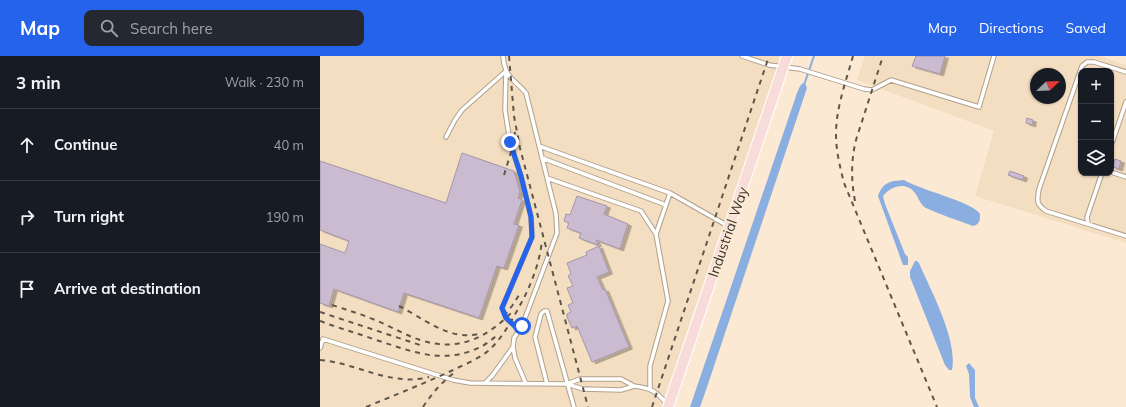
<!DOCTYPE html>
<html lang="en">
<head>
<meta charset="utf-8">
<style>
  body { margin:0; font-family:Mulish,sans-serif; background:#242831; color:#f1f3f6 }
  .controls { position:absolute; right:12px; top:12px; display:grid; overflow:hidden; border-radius:8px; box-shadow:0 1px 3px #0004 }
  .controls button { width:36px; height:36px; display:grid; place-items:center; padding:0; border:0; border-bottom:1px solid #363941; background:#171b24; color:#f1f3f6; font:20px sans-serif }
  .compass { position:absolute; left:710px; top:12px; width:36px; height:36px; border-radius:50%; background:#171b24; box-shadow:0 1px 3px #0004; rotate:67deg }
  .stop { position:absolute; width:12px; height:12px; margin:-9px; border:3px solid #2563eb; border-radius:50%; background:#fff }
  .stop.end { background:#2563eb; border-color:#fff; box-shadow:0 1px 4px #0008 }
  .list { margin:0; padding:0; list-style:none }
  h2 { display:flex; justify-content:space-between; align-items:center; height:52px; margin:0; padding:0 16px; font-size:17px }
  h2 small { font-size:13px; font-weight:400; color:#9ea1a6 }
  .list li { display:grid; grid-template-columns:26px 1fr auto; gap:12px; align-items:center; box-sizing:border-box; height:72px; padding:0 16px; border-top:1px solid #363941 }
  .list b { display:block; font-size:15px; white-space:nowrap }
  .list em { font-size:13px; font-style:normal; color:#9ea1a6 }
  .icon { flex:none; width:22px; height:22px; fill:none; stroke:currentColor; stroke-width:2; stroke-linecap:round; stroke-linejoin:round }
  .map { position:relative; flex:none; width:806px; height:351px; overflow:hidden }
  header { display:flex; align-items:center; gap:24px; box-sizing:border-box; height:56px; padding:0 20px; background:#2563eb; color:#fff }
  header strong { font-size:19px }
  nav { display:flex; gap:22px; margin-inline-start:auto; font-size:14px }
  .search { width:280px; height:36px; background:#242831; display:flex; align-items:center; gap:10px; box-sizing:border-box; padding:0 14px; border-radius:8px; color:#9ea1a6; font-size:15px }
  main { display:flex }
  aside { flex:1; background:#171b24 }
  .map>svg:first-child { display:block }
  .built { fill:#f4dec1; fill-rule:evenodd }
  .water { fill:#8baee1 }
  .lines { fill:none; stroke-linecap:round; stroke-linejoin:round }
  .stream { stroke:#8baee1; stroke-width:2 }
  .building { fill:#cabbd1; stroke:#a496ab; filter:url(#shadow) }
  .lane-casing { stroke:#b0a08b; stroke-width:5.5 }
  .primary-casing { stroke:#fff; stroke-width:12 }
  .lane { stroke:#fff; stroke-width:3.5 }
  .primary { stroke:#f7dcda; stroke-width:10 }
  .rail { stroke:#5f564b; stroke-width:2; stroke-dasharray:5 5; stroke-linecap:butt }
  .route { stroke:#2563eb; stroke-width:5 }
  .labels { text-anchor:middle; stroke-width:3; stroke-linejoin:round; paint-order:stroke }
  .street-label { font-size:14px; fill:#39322a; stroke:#fbe9d3 }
</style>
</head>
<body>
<header>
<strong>Map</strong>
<div class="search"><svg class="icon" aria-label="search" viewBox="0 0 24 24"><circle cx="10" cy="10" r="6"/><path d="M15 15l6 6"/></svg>Search here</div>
<nav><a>Map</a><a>Directions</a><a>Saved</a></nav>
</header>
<main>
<aside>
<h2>3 min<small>Walk · 230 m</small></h2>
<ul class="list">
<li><svg class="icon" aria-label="ahead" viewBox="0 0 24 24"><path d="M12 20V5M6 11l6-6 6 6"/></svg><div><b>Continue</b></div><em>40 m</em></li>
<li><svg class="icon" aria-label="right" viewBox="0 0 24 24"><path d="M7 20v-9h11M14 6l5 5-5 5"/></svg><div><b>Turn right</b></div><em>190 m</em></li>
<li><svg class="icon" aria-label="arrive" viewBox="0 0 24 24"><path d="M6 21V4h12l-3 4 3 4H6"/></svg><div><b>Arrive at destination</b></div></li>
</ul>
</aside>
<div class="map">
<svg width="806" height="351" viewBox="0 0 806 351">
  <defs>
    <filter id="shadow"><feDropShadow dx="3.5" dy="2" stdDeviation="0" flood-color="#0004"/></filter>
  </defs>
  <rect width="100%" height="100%" fill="#fbe9d3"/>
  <path class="built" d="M0,0H464L348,351H0Z
    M545,0H780L806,9V187L655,140L674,75L537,24ZM761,15H791V117H761ZM716,18H740V42H716Z"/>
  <path class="water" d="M483,27H485L487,32L386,334L380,351H370L477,37L480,30Z
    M584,124C600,134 653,146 660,158C660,164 660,168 653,170C638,164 621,159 606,152C600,149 599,142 595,137C586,125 571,130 563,140L565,148L585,198L588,201V209H583L558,140C563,126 570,125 584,124Z
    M595,205H597L599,207C611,235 638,284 632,314H629L625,309L590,221V215Z
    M649,307L655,314V342L659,351H654L650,341L649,318L646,310Z"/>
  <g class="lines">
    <path class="stream" d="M484,29L494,0"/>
  </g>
  <path class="building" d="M596,0H625L620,18L592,10Z
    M707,62L713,64L712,69L706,67Z
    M142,97L194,115L200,136L198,142L202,144L194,168L199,169L184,212L177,210L159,262L84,237L78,256L14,233L9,250L0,247V188L25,197L29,185L0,174V105L126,147Z
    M795,103L801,105L799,113L793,111Z
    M690,115L704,120L703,124L688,119Z
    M257,140L287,150L284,158L308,168L300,193L276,184L278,189L259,182L261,177L247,172L249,167L244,165L246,158L250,159Z
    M279,190L289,216L277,221L283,234L285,233L309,291L272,306L257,270L252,272L247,261V258L251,256L248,249L253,247L247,232L253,230L248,220L251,218L247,207L267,199L266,196Z"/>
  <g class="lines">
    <g class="lane-casing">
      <path id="lane" d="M183,0C185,22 193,22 206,37L236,158L237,177L202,270L194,282L193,291L195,302L206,328
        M422,0L449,9L480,13L544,33L552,34L571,24L659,51L674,0
        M186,16L185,54L190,86L201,120L211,161L212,181L182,252L186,262L199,274
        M806,16L774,6H767L762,10L719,133C717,145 716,148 726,155L806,180
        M126,81L135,64L142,54L186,15
        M219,90L350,137
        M791,90L806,46
        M222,102L346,149
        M791,116L806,121
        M227,122L321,155L336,178
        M768,168L767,161L782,117
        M0,292L3,283L133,324L150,327L247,328L263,333L301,334L314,330L301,323H260L247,328
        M165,327L172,320L193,291
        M227,328L215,281L221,258L224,255H227L254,351
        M314,330C331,332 336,335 347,348
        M330,333V310L348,245L336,178L350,137L408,170"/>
    </g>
    <g class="primary-casing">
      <path id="primary" d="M348,351L467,0"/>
    </g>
    <use href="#lane" class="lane"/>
    <use href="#primary" class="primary"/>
    <path class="rail" d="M189,0L194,60L200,92L268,351
      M533,0C526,25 516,52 516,78C516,95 520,111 524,127L617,351
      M184,119L192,93L195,76
      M535,145C531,124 531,104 536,84L563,0
      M12,249C27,254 41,258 55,264C70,270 85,279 100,284C137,296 165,283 191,257
      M79,250C103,262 130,285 158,278
      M0,256L103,290
      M184,260L192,250L201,236
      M0,265C18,272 37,277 56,284C88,294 117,307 151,295C160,292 170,286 177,279
      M0,304C37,307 71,331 109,321
      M46,351C75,339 103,328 131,315C143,309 157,304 168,295C184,281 194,260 204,242C213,223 220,205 222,184
      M103,351C112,337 122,326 135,316
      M332,351L449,0"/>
  </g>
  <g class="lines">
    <path class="route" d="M190,86L201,120L211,161L212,181L182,252L186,262L199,274L202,270"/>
  </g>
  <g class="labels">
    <g class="street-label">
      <text transform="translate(408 176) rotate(-71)" y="5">Industrial Way</text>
    </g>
  </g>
</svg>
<div class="controls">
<button>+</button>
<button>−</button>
<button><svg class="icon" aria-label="layers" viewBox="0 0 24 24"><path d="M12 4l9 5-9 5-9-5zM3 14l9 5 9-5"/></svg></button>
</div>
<svg class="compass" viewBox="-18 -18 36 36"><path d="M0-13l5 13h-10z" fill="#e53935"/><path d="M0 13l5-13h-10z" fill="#9ea1a6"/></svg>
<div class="stop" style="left:202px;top:270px"></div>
<div class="stop end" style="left:190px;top:86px"></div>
</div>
</main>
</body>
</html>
